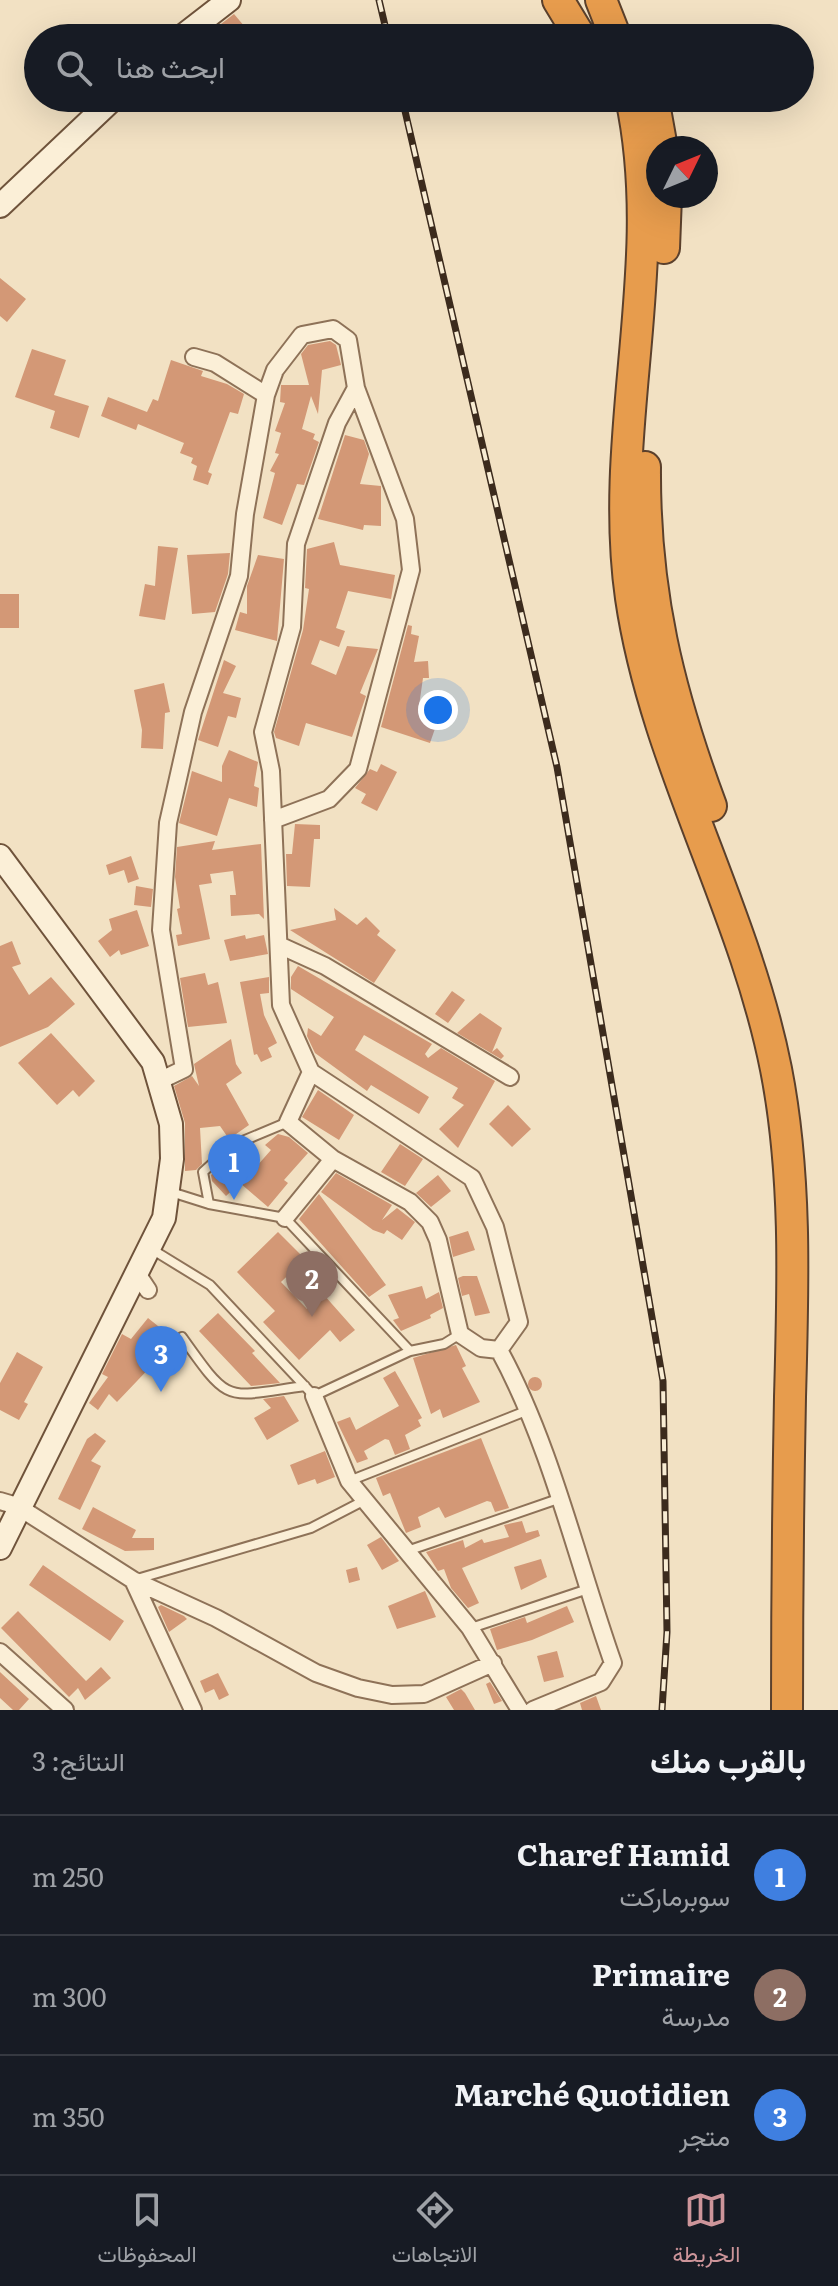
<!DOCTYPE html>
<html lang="ar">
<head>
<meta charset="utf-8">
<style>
  body { margin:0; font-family:Literata,Vazirmatn,serif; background:#242831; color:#f1f3f6; direction:rtl }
  .compass { position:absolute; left:646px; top:136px; width:72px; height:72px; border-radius:50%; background:#171b24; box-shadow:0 8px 32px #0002; rotate:47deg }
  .you { position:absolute; left:438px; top:710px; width:28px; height:28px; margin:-20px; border:6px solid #fff; border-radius:50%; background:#1a73e8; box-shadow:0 0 0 12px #1a73e833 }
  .badge { display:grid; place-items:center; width:52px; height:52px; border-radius:50%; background:#cd959a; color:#fff; font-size:26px; font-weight:700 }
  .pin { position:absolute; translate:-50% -66px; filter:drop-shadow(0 2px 4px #0008) }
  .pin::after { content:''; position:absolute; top:42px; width:28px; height:24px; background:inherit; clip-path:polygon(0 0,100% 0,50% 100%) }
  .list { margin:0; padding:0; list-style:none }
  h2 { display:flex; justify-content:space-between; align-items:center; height:104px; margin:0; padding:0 32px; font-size:34px }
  h2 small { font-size:26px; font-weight:400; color:#9ea1a6 }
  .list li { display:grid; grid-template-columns:52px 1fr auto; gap:24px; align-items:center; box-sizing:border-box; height:120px; padding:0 32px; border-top:2px solid #363941 }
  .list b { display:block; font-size:30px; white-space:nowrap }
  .list p { margin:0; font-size:26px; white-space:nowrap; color:#9ea1a6 }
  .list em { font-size:26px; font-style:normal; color:#9ea1a6 }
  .icon { flex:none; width:44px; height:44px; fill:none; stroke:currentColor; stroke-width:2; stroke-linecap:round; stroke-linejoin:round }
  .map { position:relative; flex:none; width:838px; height:1710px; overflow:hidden; direction:ltr }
  .search { position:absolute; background:#171b24; box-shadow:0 8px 32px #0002; left:24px; right:24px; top:24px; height:88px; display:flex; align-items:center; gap:20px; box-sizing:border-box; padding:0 28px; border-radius:44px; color:#9ea1a6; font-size:30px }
  .sheet { height:464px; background:#171b24 }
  nav { display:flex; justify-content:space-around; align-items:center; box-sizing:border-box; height:112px; border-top:2px solid #363941; background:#171b24; font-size:22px; color:#9ea1a6 }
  nav a { display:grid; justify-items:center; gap:4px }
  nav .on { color:#cd959a }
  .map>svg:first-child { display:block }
  .building { fill:#d39876 }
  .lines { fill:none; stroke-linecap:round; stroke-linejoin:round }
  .lane-casing { stroke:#8e7258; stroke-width:12 }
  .street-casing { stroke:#8e7258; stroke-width:20 }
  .secondary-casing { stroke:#6f533b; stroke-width:26 }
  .highway-casing { stroke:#5b402c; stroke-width:34 }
  .lane { stroke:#fbefd7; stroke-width:8 }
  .street { stroke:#fbefd7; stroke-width:16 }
  .secondary { stroke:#fbefd7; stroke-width:22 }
  .highway { stroke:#e79c4d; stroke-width:30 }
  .rail-casing { stroke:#3c2b1d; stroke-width:7 }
  .rail { stroke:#f8ecd3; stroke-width:4; stroke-dasharray:12; stroke-linecap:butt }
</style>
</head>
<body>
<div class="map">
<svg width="838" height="1710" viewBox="0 0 838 1710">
  <rect width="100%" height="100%" fill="#f2e1c3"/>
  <path class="building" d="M234,14L245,27L232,38H203Z
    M0,278L26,299L7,322L0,316Z
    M330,341L336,345L341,365L322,370L318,414L311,396L302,429L315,434L313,439L319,442L304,485L297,484L282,525L263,518L275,473L270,471L279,454L275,453L281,433L275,431L285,403L280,402L281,385H309L301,354L308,345Z
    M32,349L66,360L54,395L89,406L79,438L50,428L55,411L15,397Z
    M171,360L203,371L201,376L227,384L244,394L238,414L230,412L208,472L212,474L208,485L193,480L197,466L191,463L193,458L180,453L184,443L138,424L136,430L101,416L108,397L147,412L153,399L158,401Z
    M345,435L364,440L369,454L360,484L381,486V526L364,525L363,530L318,519Z
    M334,542L340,565L395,575L391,599L348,591L336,628L345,631L339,647L320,640L311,664L336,675L347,646L378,649L360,693L366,696L352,737L306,723L299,746L276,738L274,732L303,630L309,589L305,588L307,549Z
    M158,546L178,548L165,620L139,616L145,584L155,586Z
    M230,553L228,574L215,612L192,614L187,555Z
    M258,555L284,559L277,641L235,630L240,612L247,614V586Z
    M0,594H19V628H0Z
    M408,625L412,626L411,634L419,636L414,662L428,661L429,678H423L418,713L438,720L430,743L381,727Z
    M224,660L236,666L223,693L241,698L236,718L228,716L218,747L198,740Z
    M164,683L170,712L165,713L163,749L141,748L142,730L134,690Z
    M229,750L258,762L254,786L259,788L257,807L229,798L217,836L179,823L192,771L222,782V766Z
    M381,764L397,772L377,811L361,803L366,794L355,788L370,769L377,772Z
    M295,824L320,825V839H314L310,887L287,886L286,854H292Z
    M215,841L212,850L261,844L264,919L259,914L231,916L230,895H236L233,871L210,874L212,883L199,885L210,939L178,946L176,935L182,934L177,909L180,908L175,877L177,847Z
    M131,856L139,879L128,883L124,870L109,875L106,865Z
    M136,886L153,889L151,907L134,905Z
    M334,908L357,925L366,917L380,931L377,935L396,950L374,983L290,930L336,920Z
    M137,910L149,946L121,955L119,950L110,957L98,941L112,930L109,919Z
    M245,935L246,939L264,935L268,954L230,961L224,940Z
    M12,941L21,964L12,967L29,995L51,977L75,1004L48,1027L0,1047V946Z
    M298,966L432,1044L425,1054L428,1058L441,1048L495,1081L458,1148L439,1129L464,1105L452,1098L458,1088L364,1035L355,1050L429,1097L419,1114L371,1085L367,1091L315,1053L307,1036L308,1028L321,1036L334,1017L291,989V977Z
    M205,973L208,985L218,982L227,1023L188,1027L180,978Z
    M269,977V993L260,994L264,1015L277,1043L268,1048L272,1057L261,1062L257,1054L254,1055L240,982Z
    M452,991L465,1000L448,1023L435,1014Z
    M480,1013L502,1028L492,1052L497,1048L504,1056L501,1059L457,1033Z
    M51,1033L95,1081L79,1097L73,1090L57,1105L18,1063Z
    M231,1039L236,1064L242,1073L226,1084L249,1125L229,1139L220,1126L200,1128L202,1164L196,1170L185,1171V1123L174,1086L192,1076L199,1086L194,1064Z
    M318,1090L354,1115L339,1140L302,1117Z
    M508,1105L531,1129L512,1147L489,1124Z
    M278,1134L289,1137L308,1153L284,1180L288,1183L268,1207L240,1183L226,1196L212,1181L211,1175L230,1157L248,1176L271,1150L265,1145Z
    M400,1144L423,1159L405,1186L381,1172Z
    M336,1173L392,1205L382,1220L397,1208L415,1222L402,1240L387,1230L384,1234L373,1230L321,1192Z
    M438,1175L451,1191L431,1207L416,1193Z
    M319,1194L386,1285L369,1297L299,1219Z
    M468,1231L475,1250L453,1257L449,1237Z
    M278,1232L305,1259L281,1282L307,1309L324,1295L355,1330L340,1342L330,1330L299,1360L263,1322L275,1311L237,1272Z
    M463,1276H477L490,1313L475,1316L469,1294L462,1296L458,1278Z
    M422,1286L426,1299L439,1292L443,1308L430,1315L431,1318L401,1331L393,1320L399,1318L388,1295Z
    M218,1313L255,1351L252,1353L280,1383L251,1386L199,1331Z
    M148,1318L163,1330L155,1339L165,1344L157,1360L117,1402L109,1394L98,1410L89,1403L108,1377L102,1374L122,1334L131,1339Z
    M456,1345L466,1366L462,1368L480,1402L443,1418L440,1409L431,1414L413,1358Z
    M17,1352L43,1367L24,1402L28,1404L19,1420L0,1410V1383Z
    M395,1371L422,1418L418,1420L421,1426L405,1435L410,1449L395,1455L389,1440L385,1439L364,1451L368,1459L357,1463L337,1422L350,1417L356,1430L399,1406L383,1378Z
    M528 1384a7 7 0 1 1 14 0a7 7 0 1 1-14 0Z
    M284,1396L299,1421L267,1440L254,1418L271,1408L263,1399Z
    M95,1433L106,1441L91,1461L101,1466L80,1510L58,1499L87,1439Z
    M481,1438L509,1508L495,1512L491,1502L487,1501L445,1518L439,1507L418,1517L421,1527L406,1533L390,1493L383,1496L376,1478Z
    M325,1451L335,1477L317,1484L315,1479L298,1485L290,1465Z
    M93,1507L136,1530L132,1538H154V1550L125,1551L82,1529Z
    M522,1521L526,1533L538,1530L540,1536L462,1568L479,1603L468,1608L451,1588L444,1569L438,1571L426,1552L463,1540L465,1548L482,1539L484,1543L509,1537L504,1525Z
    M381,1537L399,1561L382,1570L367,1545Z
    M541,1559L547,1577L521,1590L514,1567Z
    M43,1565L124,1621L110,1641L29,1585Z
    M357,1567L360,1580L349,1583L346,1570Z
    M425,1591L436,1617L397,1629L388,1606Z
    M161,1605L184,1616L187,1619L169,1632L158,1607Z
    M567,1606L574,1622L532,1640L497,1650L490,1629L525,1617L527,1623Z
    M18,1611L86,1681L101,1667L111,1678L85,1700L78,1688L69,1697L1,1628Z
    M557,1651L564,1677L544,1682L537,1656Z
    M0,1672L29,1699L19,1710H13L0,1698Z
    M218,1673L229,1695L219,1700L214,1689L205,1693L200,1681Z
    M490,1682L502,1701L494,1704L486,1684Z
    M461,1689L465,1693L475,1710H454L446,1697Z
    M596,1696L601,1710H582L580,1703Z"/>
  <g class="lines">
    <g class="lane-casing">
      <path id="lane" d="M171,1192L209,1204L203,1172L233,1145L288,1122
        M209,1204L285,1218L410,1351
        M153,1250L210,1285L314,1396L410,1351L444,1344L460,1334
        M182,1337C231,1406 224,1397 305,1386
        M349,1481L526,1411
        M410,1550L558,1499
        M137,1579L311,1528L365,1500
        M471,1628L588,1589"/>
    </g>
    <g class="street-casing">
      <path id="street" d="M194,357L215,363L266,395
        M356,388L337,423L296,544L292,627L263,732L271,771L281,1005L311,1072L288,1122L333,1159L410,1202L430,1222L438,1240L460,1334L481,1348L499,1350
        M281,946L325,966L510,1077
        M311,1072L472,1178L495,1227L519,1322L499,1350C551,1445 577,1561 613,1663L601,1682L533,1710
        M157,1082L184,1069L161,930L168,823L193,712L239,576L245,514L266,395L275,370L302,335L333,329L348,340L356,388L405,519L411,570L358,769L329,799L273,820
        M285,1218L333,1159
        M136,1272L148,1290
        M314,1396L349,1481L470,1628L520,1710
        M0,1501L17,1506L133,1580L216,1618L316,1673L358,1688L392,1695L424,1694L493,1663
        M133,1580L193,1710
        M0,1652L65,1710"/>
    </g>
    <g class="secondary-casing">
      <path id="secondary" d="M180,38L229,0
        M0,206L114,98
        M0,856L153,1062L171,1124L172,1159L164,1218L0,1548"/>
    </g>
    <g class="highway-casing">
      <path id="highway" d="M558,0L581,38
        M601,0L616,38
        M631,98C667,265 607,430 631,598C655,762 744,907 776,1069C797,1176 793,1288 790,1397C788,1501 787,1606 787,1710
        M653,98L662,148
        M664,248L666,196
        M645,467C644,592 668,690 711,806"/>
    </g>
    <use href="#lane" class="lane"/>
    <use href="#street" class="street"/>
    <use href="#secondary" class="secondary"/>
    <use href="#highway" class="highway"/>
    <g class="rail-casing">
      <path id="rail" d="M379,0L388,38
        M402,98L557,767L663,1381L667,1632L662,1710"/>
    </g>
    <use href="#rail" class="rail"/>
  </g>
</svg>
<svg class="compass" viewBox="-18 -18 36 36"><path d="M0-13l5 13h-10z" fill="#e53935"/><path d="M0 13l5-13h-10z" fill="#9ea1a6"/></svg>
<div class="you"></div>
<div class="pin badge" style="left:234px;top:1200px;background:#3f7fe0">1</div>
<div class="pin badge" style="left:312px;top:1317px;background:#8d6e63">2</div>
<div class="pin badge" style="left:161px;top:1392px;background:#3f7fe0">3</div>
<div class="search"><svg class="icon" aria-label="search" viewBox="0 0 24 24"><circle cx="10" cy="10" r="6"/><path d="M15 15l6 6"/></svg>ابحث هنا</div>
</div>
<section class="sheet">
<h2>بالقرب منك<small>النتائج: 3</small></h2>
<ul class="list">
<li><span class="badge" style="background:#3f7fe0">1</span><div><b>Charef Hamid</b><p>سوبرماركت</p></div><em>250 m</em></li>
<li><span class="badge" style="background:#8d6e63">2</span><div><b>Primaire</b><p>مدرسة</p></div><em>300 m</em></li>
<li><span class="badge" style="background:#3f7fe0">3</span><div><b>Marché Quotidien</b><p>متجر</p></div><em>350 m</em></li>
</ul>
</section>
<nav>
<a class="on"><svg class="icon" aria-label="map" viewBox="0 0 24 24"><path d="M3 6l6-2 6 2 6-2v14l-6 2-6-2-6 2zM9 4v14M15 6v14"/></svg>الخريطة</a>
<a><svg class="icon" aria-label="directions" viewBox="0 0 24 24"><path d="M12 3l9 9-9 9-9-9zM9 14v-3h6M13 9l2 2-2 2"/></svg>الاتجاهات</a>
<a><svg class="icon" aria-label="saved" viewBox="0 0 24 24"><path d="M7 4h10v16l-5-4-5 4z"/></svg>المحفوظات</a>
</nav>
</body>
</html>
